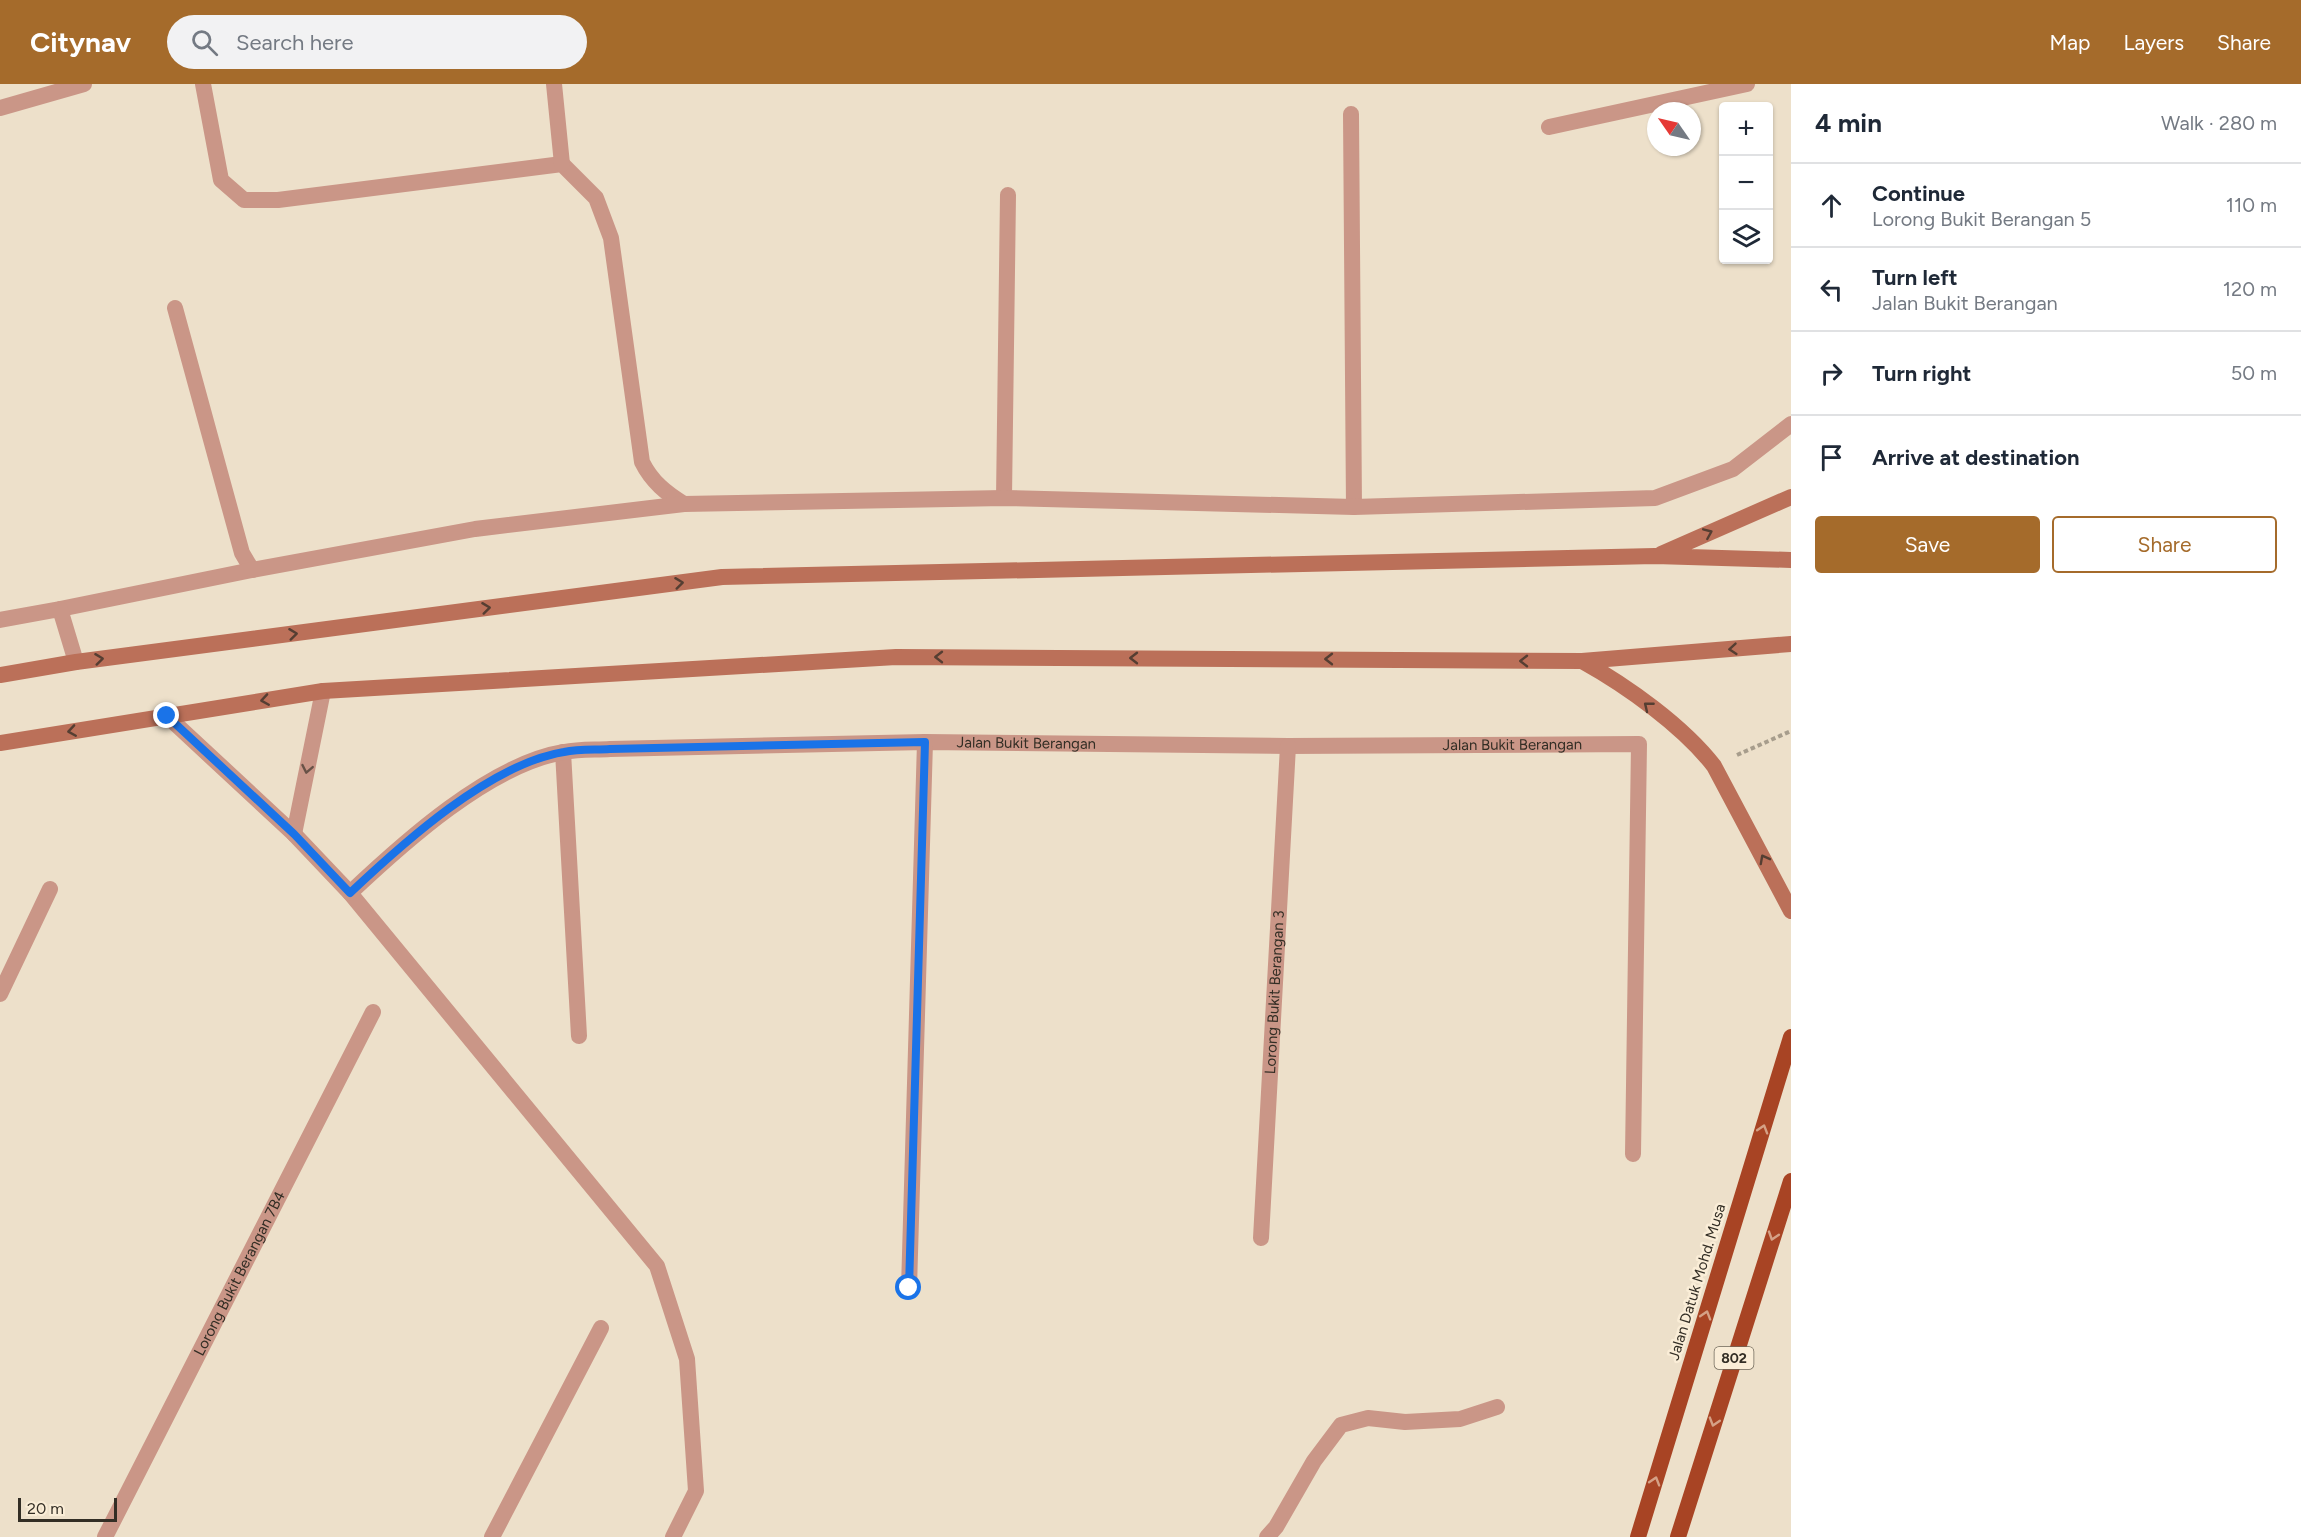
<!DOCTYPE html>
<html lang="en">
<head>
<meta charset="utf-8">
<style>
  body { margin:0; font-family:Figtree,sans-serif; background:#f2f2f3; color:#1f2937 }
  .controls { position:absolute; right:18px; top:18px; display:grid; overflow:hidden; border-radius:6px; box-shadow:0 2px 4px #0004 }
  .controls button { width:54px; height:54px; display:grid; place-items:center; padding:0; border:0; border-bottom:2px solid #e0e1e3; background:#fff; color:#1f2937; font:30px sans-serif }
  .compass { position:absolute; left:1647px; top:18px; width:54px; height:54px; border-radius:50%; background:#fff; box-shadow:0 2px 4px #0004; rotate:304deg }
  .scale { position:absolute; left:18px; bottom:15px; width:99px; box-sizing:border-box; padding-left:6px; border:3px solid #332e25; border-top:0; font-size:16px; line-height:21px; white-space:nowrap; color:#332e25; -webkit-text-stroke:4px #faedd7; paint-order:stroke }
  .stop { position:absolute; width:18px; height:18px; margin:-14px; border:4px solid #1a73e8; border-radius:50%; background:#fff }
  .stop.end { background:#1a73e8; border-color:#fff; box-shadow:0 2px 6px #0008 }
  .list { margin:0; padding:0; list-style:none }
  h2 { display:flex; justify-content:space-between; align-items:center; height:78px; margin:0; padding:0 24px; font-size:26px }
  h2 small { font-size:20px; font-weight:400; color:#747a83 }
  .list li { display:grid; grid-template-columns:39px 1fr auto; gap:18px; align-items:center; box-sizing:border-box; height:84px; padding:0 24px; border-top:2px solid #e0e1e3 }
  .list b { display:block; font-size:22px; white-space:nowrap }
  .list p { margin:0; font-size:20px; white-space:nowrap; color:#747a83 }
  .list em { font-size:20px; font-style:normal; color:#747a83 }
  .actions { display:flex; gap:12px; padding:18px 24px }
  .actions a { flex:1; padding:14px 0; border:2px solid #a56b2b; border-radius:6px; text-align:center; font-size:21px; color:#a56b2b }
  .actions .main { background:#a56b2b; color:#fff }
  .icon { flex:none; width:33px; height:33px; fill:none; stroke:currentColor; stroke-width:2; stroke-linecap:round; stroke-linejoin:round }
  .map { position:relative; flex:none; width:1791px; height:1453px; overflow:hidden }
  header { display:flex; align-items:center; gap:36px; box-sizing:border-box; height:84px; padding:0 30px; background:#a56b2b; color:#fff }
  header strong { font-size:28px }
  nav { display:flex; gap:33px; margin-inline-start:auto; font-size:21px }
  .search { width:420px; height:54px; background:#f2f2f3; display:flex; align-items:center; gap:15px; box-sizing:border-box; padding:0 21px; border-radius:33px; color:#747a83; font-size:22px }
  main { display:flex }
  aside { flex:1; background:#fff }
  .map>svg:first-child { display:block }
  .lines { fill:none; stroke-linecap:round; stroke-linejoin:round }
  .path { stroke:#a79d8c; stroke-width:4; stroke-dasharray:4.5 3; stroke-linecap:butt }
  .minor { stroke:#ca9687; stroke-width:16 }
  .secondary { stroke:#bb7059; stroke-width:16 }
  .trunk { stroke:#a84424; stroke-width:16 }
  .oneway { stroke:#553e32 }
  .oneway2 { stroke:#685247 }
  .oneway3 { stroke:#d5a186 }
  .route { stroke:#1a73e8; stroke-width:8 }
  .labels { text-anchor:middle; stroke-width:5; stroke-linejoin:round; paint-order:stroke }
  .shield { fill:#faedd7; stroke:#6f675a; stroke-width:1.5 }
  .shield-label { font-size:14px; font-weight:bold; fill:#332e25 }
  .street-label { font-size:15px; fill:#332e25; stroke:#faedd7 }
</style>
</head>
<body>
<header>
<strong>Citynav</strong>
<div class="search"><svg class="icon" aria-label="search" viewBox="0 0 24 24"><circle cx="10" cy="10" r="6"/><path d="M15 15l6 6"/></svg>Search here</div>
<nav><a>Map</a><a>Layers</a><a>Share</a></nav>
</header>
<main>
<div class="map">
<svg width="1791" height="1453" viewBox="0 0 1791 1453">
  <rect width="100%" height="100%" fill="#ede0ca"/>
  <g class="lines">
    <path class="path" d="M1737,671L1791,647"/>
    <g class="minor">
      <path d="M203,0L221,96L244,116H278L562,80L596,114L611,154L642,378C652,398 666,409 684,420"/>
      <path d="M554,0L562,80"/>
      <path d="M0,24L84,0"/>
      <path d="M1351,30L1354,423"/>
      <path d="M1549,43L1747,0"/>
      <path d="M175,224L242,469L252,486"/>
      <path d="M1004,414L1008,111"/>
      <path d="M60,525L252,486L475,445L684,420L1004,414L1354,423L1655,414L1733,385L1791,340"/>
      <path d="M0,536L60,525L76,578"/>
      <path d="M167,632L294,750L350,809L657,1182L687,1275L696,1407L673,1453"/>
      <path d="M563,668L579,952"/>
      <path d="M294,750L323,607"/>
      <path id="s1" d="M350,809C403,759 490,680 564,668C579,665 595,666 610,665L925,658L1288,662L1639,660L1633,1070"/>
      <path d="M0,910L50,805"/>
      <path id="s2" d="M1261,1154L1288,662"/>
      <path d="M909,1204L925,658"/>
      <path id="s3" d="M105,1453L373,928"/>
      <path d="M492,1453L601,1244"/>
      <path d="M1267,1453L1276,1443L1314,1377L1341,1341L1368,1334L1405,1338L1460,1335L1497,1323"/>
    </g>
    <path class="secondary" d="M1661,470L1791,413
      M1582,577C1627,602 1683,642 1714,682L1791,827
      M0,591L76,578L722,493L1655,472L1791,476
      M0,659L323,607L896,573L1582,577L1791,560"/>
    <path class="trunk" d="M1638,1453L1791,953
      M1678,1453L1791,1097"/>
  </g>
  <defs><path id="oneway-chevron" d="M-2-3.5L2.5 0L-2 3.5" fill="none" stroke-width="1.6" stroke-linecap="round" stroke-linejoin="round" transform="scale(1.5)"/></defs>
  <g class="oneway">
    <use href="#oneway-chevron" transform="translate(1708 449) rotate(-23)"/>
    <use href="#oneway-chevron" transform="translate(679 499) rotate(-7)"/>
    <use href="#oneway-chevron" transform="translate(486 524) rotate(-7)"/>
    <use href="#oneway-chevron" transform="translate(293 550) rotate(-7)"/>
    <use href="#oneway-chevron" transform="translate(1733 565) rotate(175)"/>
    <use href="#oneway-chevron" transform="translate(939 573) rotate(-180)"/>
    <use href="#oneway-chevron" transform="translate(1134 574) rotate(-180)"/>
    <use href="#oneway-chevron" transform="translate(99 575) rotate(-7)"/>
    <use href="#oneway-chevron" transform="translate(1329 575) rotate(-180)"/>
    <use href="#oneway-chevron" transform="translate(1524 577) rotate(-180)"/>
    <use href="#oneway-chevron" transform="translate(265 616) rotate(171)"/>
    <use href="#oneway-chevron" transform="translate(1648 622) rotate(-141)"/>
    <use href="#oneway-chevron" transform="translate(72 647) rotate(171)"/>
    <use href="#oneway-chevron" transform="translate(1764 775) rotate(-118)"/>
  </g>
  <use class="oneway2" href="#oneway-chevron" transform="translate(307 685) rotate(101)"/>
  <g class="oneway3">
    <use href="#oneway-chevron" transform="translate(1763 1045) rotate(-73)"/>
    <use href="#oneway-chevron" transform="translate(1773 1152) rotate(108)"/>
    <use href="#oneway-chevron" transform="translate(1706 1231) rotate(-73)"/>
    <use href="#oneway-chevron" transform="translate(1714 1338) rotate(107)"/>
    <use href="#oneway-chevron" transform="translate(1655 1397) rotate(-73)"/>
  </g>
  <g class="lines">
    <path class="route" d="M167,632L294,750L350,809C403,759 490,680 564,668C579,665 595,666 610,665L925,658L909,1204"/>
  </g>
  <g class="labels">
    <rect class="shield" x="1714.5" y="1263" width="39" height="22" rx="4.5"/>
    <g class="shield-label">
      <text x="1734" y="1279">802</text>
    </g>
    <g class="street-label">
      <text dy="5" stroke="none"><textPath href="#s1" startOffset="722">Jalan Bukit Berangan</textPath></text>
      <text dy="5" stroke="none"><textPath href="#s1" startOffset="1208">Jalan Bukit Berangan</textPath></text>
      <text dy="5" stroke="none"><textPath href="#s2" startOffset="246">Lorong Bukit Berangan 3</textPath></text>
      <text dy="5" stroke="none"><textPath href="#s3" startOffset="296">Lorong Bukit Berangan 7B4</textPath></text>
      <text transform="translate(1697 1198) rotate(-73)" y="5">Jalan Datuk Mohd. Musa</text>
    </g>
  </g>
</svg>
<div class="controls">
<button>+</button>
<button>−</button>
<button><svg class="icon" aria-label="layers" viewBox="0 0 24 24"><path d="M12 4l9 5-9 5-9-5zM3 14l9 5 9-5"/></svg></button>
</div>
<svg class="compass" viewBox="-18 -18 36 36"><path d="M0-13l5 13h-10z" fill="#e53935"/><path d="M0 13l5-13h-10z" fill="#747a83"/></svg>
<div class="scale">20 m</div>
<div class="stop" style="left:909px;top:1204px"></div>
<div class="stop end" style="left:167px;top:632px"></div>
</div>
<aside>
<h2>4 min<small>Walk · 280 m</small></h2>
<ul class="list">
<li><svg class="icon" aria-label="ahead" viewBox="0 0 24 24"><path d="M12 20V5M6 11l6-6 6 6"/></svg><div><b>Continue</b><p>Lorong Bukit Berangan 5</p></div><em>110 m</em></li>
<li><svg class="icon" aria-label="left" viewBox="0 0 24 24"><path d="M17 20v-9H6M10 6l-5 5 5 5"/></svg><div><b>Turn left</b><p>Jalan Bukit Berangan</p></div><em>120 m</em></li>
<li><svg class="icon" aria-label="right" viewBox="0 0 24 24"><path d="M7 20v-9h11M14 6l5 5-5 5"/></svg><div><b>Turn right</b></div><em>50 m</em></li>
<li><svg class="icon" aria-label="arrive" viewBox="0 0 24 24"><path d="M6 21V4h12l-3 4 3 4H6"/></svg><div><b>Arrive at destination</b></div></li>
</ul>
<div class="actions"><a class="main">Save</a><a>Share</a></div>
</aside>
</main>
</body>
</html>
